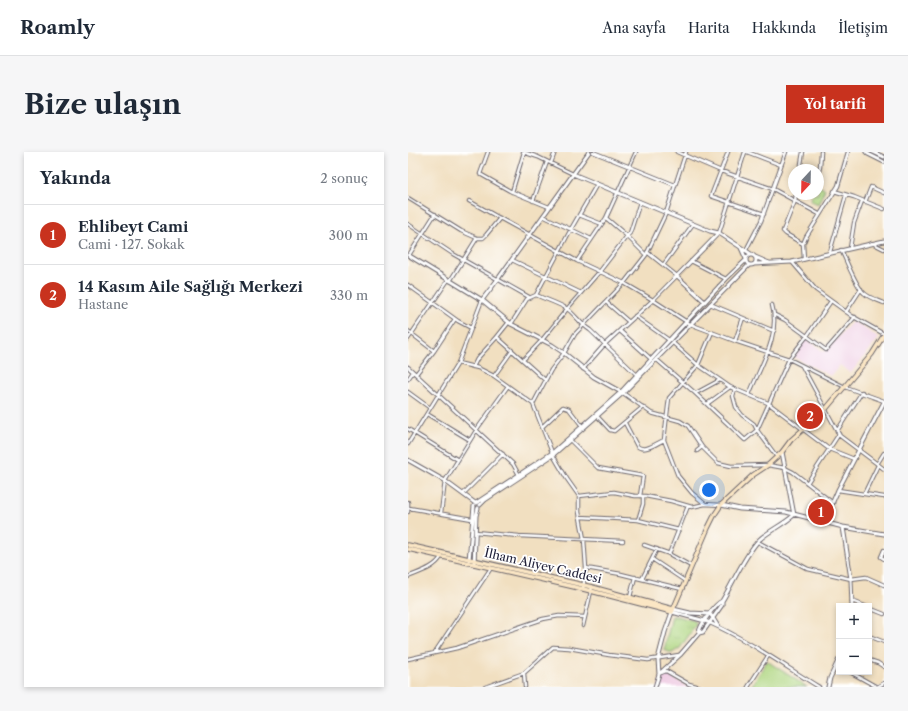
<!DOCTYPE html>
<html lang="tr">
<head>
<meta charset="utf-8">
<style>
  body { margin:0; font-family:"Libre Caslon Text",serif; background:#f6f6f7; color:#1f2937 }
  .controls { position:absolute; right:12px; bottom:12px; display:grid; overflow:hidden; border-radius:0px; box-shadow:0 2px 6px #0003 }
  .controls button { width:36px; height:36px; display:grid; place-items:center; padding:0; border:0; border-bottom:1px solid #e0e1e3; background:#fff; color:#1f2937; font:20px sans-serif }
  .compass { position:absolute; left:380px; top:12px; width:36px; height:36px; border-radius:50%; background:#fff; box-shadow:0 2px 6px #0003; rotate:202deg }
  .you { position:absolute; left:301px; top:338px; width:14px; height:14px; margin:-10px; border:3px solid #fff; border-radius:50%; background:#1a73e8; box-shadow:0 0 0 6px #1a73e833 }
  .badge { display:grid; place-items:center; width:26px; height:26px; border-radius:50%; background:#c8321e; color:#fff; font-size:13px; font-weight:700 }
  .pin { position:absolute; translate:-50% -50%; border:2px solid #fff; box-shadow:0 1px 4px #0006 }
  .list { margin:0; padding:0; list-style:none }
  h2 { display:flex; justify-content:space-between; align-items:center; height:52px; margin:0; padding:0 16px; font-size:17px }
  h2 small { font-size:13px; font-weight:400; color:#747a83 }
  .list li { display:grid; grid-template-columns:26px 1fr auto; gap:12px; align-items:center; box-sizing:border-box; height:60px; padding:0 16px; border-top:1px solid #e0e1e3 }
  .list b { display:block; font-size:15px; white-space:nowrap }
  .list p { margin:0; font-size:13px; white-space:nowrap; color:#747a83 }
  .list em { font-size:13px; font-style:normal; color:#747a83 }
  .map { position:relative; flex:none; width:476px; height:535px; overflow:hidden; border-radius:0px }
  header { display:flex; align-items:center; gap:24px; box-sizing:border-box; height:56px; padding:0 20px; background:#fff; border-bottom:1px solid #e0e1e3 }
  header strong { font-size:19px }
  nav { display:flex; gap:22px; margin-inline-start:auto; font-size:14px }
  .intro { display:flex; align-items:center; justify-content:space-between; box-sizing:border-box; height:96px; padding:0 24px }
  h1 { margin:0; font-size:28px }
  .button { padding:10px 18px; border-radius:0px; background:#c8321e; color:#fff; font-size:14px; font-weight:700 }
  main { display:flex; gap:24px; padding:0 24px }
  aside { flex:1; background:#fff; border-radius:0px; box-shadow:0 2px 6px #0003 }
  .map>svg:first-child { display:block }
  .built { fill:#f0d0e5 }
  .green { fill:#aed57f; stroke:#687c5d }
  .park { fill:url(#park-tufts); stroke:#687c5d }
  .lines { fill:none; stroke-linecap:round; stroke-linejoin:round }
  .minor-casing { stroke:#6a646a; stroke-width:4.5 }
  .tertiary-casing { stroke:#6a646a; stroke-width:5 }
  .secondary-casing { stroke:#6a646a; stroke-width:5.5 }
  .minor { stroke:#fff; stroke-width:2.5 }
  .tertiary { stroke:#fff; stroke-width:3 }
  .secondary { stroke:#fbe6c4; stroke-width:3.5 }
  .labels { text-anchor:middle; stroke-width:3.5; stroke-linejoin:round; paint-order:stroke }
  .street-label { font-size:12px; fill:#22223b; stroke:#fff }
</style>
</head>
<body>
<header>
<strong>Roamly</strong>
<nav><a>Ana sayfa</a><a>Harita</a><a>Hakkında</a><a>İletişim</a></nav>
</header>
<div class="intro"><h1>Bize ulaşın</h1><a class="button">Yol tarifi</a></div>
<main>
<aside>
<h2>Yakında<small>2 sonuç</small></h2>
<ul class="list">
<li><span class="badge">1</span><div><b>Ehlibeyt Cami</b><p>Cami · 127. Sokak</p></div><em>300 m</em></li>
<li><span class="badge">2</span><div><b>14 Kasım Aile Sağlığı Merkezi</b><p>Hastane</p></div><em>330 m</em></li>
</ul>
</aside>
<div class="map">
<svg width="476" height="535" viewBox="0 0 476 535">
  <defs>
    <pattern id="park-tufts" width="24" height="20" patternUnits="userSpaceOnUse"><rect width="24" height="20" fill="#aed57f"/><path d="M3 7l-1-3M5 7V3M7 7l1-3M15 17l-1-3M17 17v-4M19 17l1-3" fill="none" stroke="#95b76f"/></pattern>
  </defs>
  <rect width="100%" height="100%" fill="#fff"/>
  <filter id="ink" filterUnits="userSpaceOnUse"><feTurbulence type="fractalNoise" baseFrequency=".025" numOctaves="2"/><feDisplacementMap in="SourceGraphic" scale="8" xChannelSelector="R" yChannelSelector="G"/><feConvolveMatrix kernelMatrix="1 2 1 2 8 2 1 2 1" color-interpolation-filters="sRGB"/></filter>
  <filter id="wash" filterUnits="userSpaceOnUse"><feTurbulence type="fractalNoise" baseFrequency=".012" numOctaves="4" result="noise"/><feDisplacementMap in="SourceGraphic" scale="16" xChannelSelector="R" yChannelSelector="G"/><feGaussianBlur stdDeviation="0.9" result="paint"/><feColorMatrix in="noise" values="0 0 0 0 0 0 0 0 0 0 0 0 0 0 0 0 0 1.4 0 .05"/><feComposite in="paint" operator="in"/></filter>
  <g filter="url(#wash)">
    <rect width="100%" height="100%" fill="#f1dfc0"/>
    <path class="built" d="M445,169L471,186L443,221L432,213L423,224L386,205L398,186L416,200Z
      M257,521L278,534L283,535H250L254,523Z"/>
    <path class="green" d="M410,34L417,37L410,52L402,48L405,42H410Z
      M359,509L399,535H343Z"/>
    <path class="park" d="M264,464H269L287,469L288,473L272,496L264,501L256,498Z"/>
  </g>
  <g filter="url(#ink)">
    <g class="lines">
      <g class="minor-casing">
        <path id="minor" d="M80,0L72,22L102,39L141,55
          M115,0L130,5L165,22
          M185,0L267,33
          M269,0L313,19L365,37L411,62
          M320,0L303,44L356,62
          M339,0L373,13
          M143,11L147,0
          M392,18L395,0
          M410,23L412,15L413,0
          M426,39L446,45L476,57
          M104,40L116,0
          M388,42L387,49L375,79L378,82L395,92
          M0,46L53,79L69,86H75L78,83L92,66
          M61,49L169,109L216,131L245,148L282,172L327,189L381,207L437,235L476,249
          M125,49L139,10
          M457,50L463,35L476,41
          M171,63L194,72
          M135,64L183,87
          M198,66L219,84L238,103
          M0,72L45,102L121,145
          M464,91L476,97
          M442,96L446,71L454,49
          M338,98L353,69L378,0
          M433,98C439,109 447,133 456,141C461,146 469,148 476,151
          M239,100L269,124L297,150
          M422,100L438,43
          M1,103L27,62
          M396,107L395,92L398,85L430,34L440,0
          M104,108L173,141
          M169,109L198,66L228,0
          M283,109L318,127
          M384,110L408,138L444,164L476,182
          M256,112L285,72
          M42,129L69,86
          M0,133L50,169L63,176
          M128,143L163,77L189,32
          M198,150L221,170
          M302,152L366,179
          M438,160L453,137
          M367,163L377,168L418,198L447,165
          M227,164L261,188
          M101,170L89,185L137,228
          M103,172L119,147L128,143C137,147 149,151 158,156C167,162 172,172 182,178L230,224
          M0,179L26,199
          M212,179L243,207
          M0,187L40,128
          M327,189L335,166
          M265,191L290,213L312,228L322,235L360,251L421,297L446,307
          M248,207L287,241L337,288L349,278L381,207L399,184L423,149
          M115,208L134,188L159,157L192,119L219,84L222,81L232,50
          M50,211L70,216L86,224L125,252L145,303L159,327L171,344V360L176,387L178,416L175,437
          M394,214L432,284L476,317
          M0,215L105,312L111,323
          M65,215L69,207L89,185
          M175,217L197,192L245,148L311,81L337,0
          M8,222L26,199L47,167
          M86,224L104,199
          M0,227L5,220
          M327,237L325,244L328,255L334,263L346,272L349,278L369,305
          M0,240L22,256
          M215,241L243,261L272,269L280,274L294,295L310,311L323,314L360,313L377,316L385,320L425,351
          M288,241L312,228
          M341,243C352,214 373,184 364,153
          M125,252L143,218L156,201L167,182L216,131L238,103L258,61L278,0
          M299,252L322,235
          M19,262L62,288
          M189,264L202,278L206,279L235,255
          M217,271L229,294C236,301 249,291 256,288
          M134,275L155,255L161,257L174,274
          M0,277L50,308
          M429,279L454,240
          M162,288L190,316L235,324L232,344
          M0,292L50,211L74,148
          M289,299L294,295
          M469,312L476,301
          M399,331L431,282
          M430,338L476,345
          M55,342L95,302
          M456,342L470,313
          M171,344L206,340L227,344H237L263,349L284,355L297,352L313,353
          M0,350V360
          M297,352L284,341L270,324L256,288L261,246L290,213L304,180
          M1,356L64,367
          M33,361L37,329L69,277L100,234
          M172,365L230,368L271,378
          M230,368L235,352V344
          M67,380L111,384L215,389
          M350,390L400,417L443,427L458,425L476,433
          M236,393L259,401L283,414
          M476,398L473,405L476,407
          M261,402L280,354
          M244,407L277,429
          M178,416L213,422L274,437
          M0,425C11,420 27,416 33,405
          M234,427L249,397
          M222,445L227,425
          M444,449L457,454
          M461,456L476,462
          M305,466L310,474
          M302,471C340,488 375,513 411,535
          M175,474L184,435
          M461,484L476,490
          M27,500L83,416
          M0,507L49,496L135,467L151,464L177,465
          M461,508L470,511L476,515
          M442,520L469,535
          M116,521L117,535
          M253,521L258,519L281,532L292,535
          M77,535L116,521L145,495L161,496L201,503L240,508L271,503
          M340,535L360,504
          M469,535L476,531"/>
      </g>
      <g class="tertiary-casing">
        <path id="tertiary" d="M458,0L460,2L476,10
          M465,0L476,5
          M165,22L302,79L311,81L346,104
          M333,96L338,107
          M0,103L74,148L103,172L144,193L156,201L186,225L213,240
          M338 108a5 5 0 1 1 10 0a5 5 0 1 1-10 0Z
          M347,105L361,111
          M346,112L384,110L476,89
          M74,148L90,127L181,0
          M0,308L37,329L67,351
          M68,351L144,301L213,240L318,127L338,108
          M72,353L77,348L145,303L215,241L341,113
          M313,353L332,357L378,360L435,375L476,382
          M416,370L430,338L476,250
          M435,375L443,427L444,454
          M61,408L66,354
          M66,412L68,364L70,356
          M265,457L282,461L302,462L305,466
          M291,481C291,474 307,452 314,449
          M251,522L250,507L257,480L264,460L297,469L302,471
          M247,535L251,522L272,503L291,481L295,480L314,453V449C325,431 336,404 351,388C362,378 375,373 386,363L374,300
          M420,535L422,526L431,507"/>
      </g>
      <g class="secondary-casing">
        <path id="secondary" d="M0,393L184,435L265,457
          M0,397L175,437L264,460L300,376L307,362L313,353L345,323L360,313L374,300L383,288L417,258L464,202L476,183"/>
      </g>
      <use href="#minor" class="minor"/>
      <use href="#tertiary" class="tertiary"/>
      <use href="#secondary" class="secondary"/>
    </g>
  </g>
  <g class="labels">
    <g class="street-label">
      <text transform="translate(135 414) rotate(13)" y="4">İlham Aliyev Caddesi</text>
    </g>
  </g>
</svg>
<div class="controls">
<button>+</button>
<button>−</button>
</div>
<svg class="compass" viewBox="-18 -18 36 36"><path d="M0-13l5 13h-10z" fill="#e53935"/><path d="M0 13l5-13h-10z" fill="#747a83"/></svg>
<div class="you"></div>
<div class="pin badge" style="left:413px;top:360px">1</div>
<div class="pin badge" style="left:402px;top:264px">2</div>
</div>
</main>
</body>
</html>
